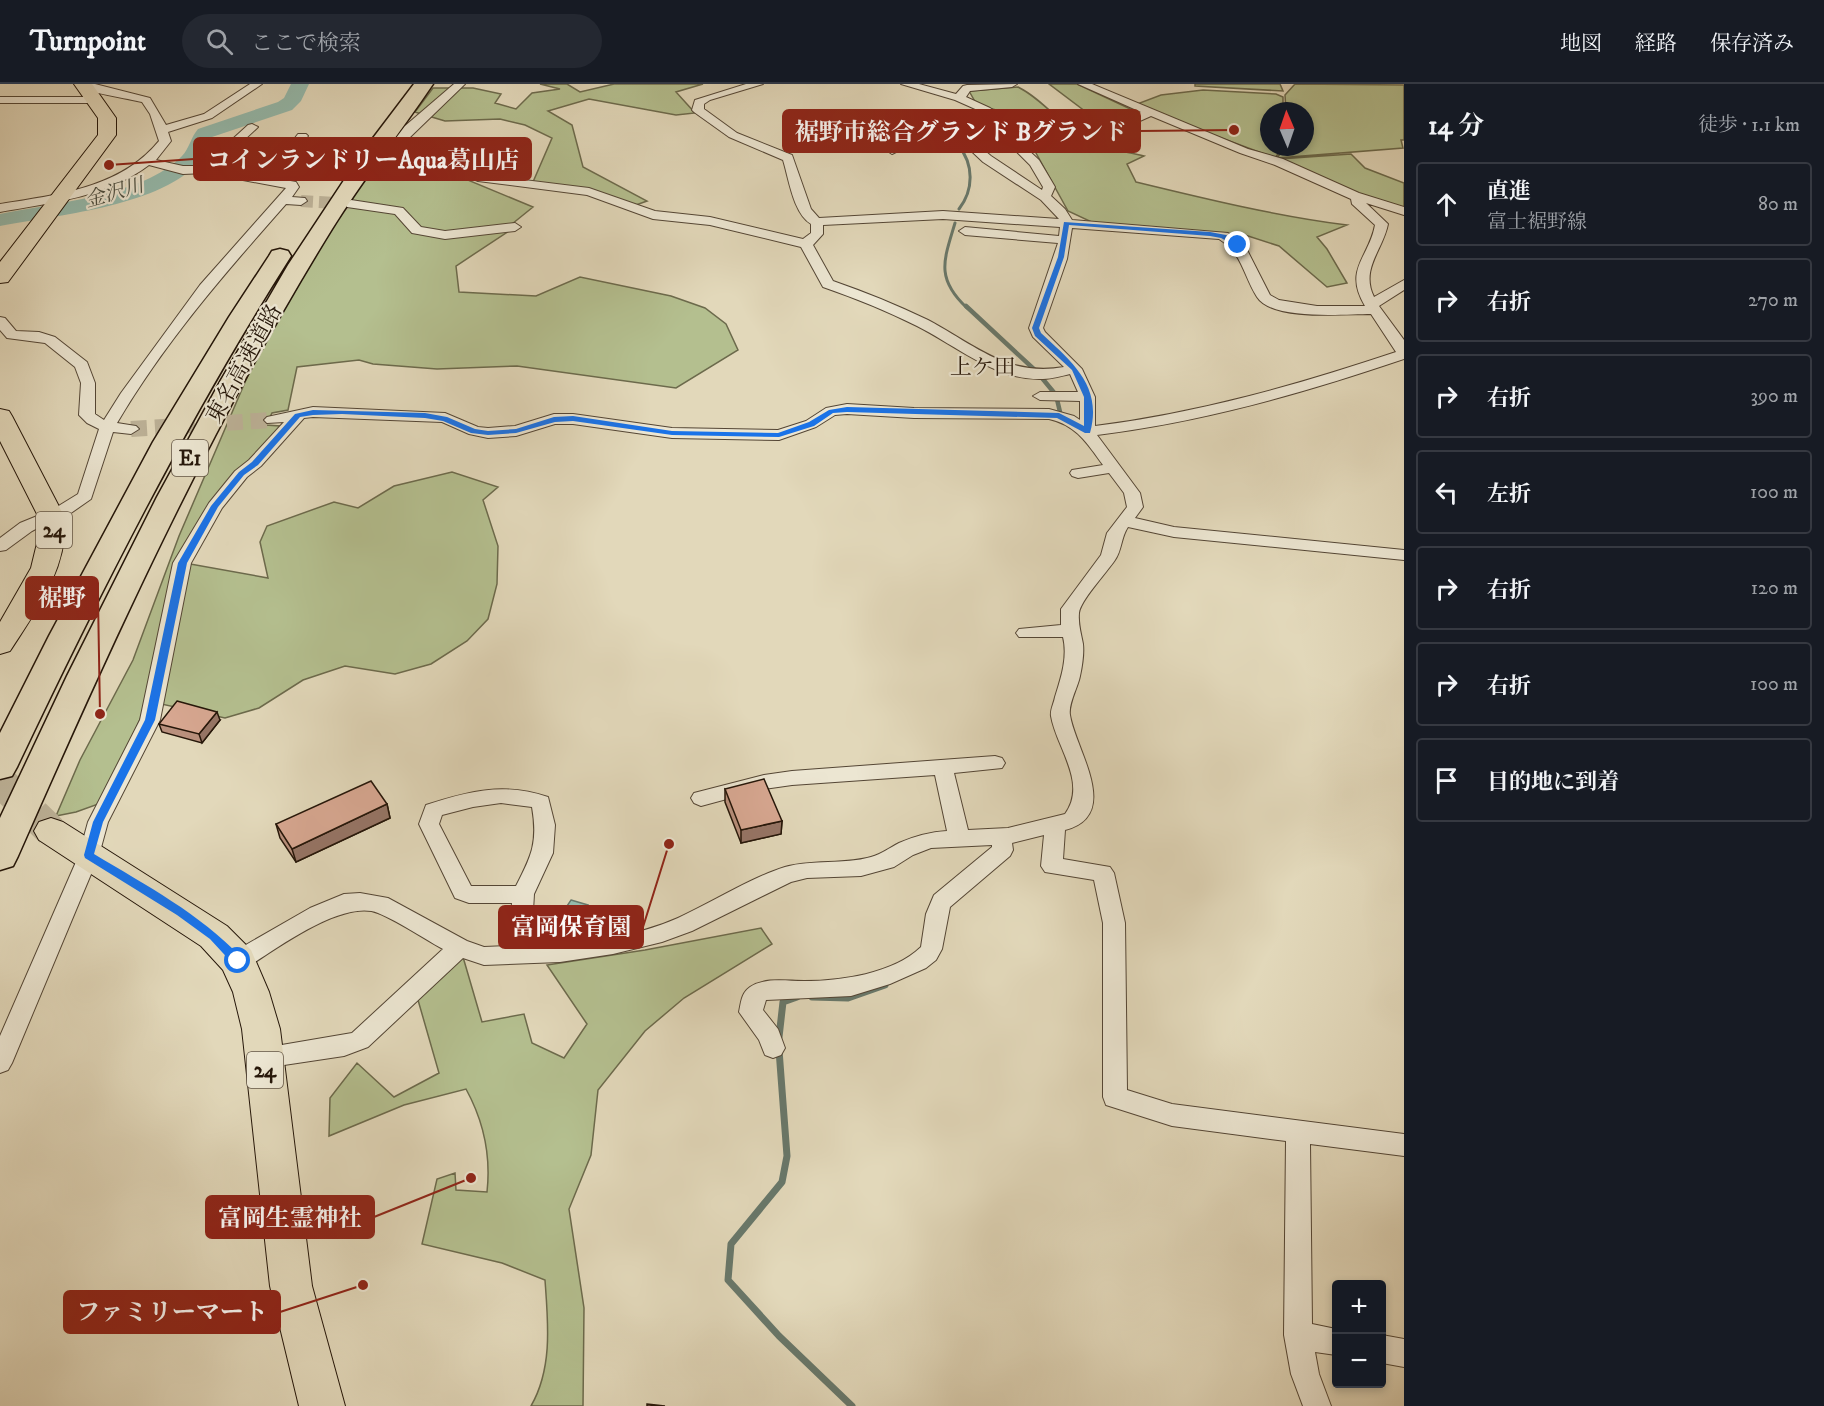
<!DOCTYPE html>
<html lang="ja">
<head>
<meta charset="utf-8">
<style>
  body { margin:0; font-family:"IM FELL DW Pica","Noto Serif JP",serif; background:#242831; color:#f1f3f6 }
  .controls { position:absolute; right:18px; bottom:18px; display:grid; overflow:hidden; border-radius:6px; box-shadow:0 3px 9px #0003 }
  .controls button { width:54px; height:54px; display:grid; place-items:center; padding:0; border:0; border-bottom:2px solid #363941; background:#171b24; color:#f1f3f6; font:30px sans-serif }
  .compass { position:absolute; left:1260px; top:18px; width:54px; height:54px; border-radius:50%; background:#171b24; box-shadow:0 3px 9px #0003; rotate:358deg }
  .stop { position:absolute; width:18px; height:18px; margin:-14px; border:4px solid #1a73e8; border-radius:50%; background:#fff }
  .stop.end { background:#1a73e8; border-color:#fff; box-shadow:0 2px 6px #0008 }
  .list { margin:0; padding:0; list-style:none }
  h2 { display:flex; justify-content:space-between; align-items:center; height:78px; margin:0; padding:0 24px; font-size:26px }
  h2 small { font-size:20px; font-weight:400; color:#9ea1a6 }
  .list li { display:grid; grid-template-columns:39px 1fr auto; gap:18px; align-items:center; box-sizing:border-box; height:84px; margin:0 12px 12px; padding:0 12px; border:2px solid #363941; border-radius:6px }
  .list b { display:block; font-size:22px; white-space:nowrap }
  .list p { margin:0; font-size:20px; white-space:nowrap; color:#9ea1a6 }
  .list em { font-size:20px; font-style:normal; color:#9ea1a6 }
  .icon { flex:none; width:33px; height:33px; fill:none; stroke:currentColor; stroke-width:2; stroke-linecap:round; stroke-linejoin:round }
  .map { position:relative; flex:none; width:1404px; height:1322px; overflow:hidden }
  header { display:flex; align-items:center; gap:36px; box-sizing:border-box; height:84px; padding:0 30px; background:#171b24; border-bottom:2px solid #363941 }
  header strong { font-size:28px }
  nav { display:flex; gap:33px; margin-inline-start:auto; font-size:21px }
  .search { width:420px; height:54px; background:#242831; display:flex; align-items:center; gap:15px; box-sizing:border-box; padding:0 21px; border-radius:33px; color:#9ea1a6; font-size:22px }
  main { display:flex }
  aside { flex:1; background:#171b24 }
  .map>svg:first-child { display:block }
  .green { fill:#b4bf8f; stroke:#6c6a4c; stroke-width:1.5 }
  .water { fill:#95baac; stroke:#68786b; stroke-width:1.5 }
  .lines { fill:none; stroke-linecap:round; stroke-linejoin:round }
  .stream-far2 { stroke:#68786b; stroke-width:3 }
  .stream-far1 { stroke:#68786b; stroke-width:4.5 }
  .stream { stroke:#68786b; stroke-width:7 }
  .river { fill:#95baac; fill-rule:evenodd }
  .minor-tunnel-far1 { stroke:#bcb197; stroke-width:12; stroke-dasharray:12 6; stroke-linecap:butt }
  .minor-tunnel { stroke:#bcb197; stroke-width:16; stroke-dasharray:16 8; stroke-linecap:butt }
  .primary-tunnel { stroke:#bcb197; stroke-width:32; stroke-dasharray:32 16; stroke-linecap:butt }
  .minor-casing { stroke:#544635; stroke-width:2 }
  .primary-casing { stroke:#251609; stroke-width:2 }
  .motorway-casing { stroke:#251609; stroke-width:3 }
  .minor { fill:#ece6d2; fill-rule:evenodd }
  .primary { fill:#e2d8ba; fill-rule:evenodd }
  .motorway { fill:#e2d8ba; fill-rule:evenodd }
  .wall { fill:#b9907d; stroke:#251609; stroke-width:1.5 }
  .shaded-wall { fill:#967566; stroke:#251609; stroke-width:1.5 }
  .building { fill:#d7a791; stroke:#251609; stroke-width:1.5 }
  .route { fill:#1a73e8 }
  .labels { text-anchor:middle; stroke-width:4.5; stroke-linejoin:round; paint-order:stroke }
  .far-water-label { font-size:20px; font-style:italic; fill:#4c4f42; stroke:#ece6d2 }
  .shield { fill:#ece6d2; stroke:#615445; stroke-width:1.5 }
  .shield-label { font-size:21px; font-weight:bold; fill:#251609 }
  .street-label { font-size:22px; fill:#251609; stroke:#ece6d2 }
  .far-quarter-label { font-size:22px; fill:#251609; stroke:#ece6d2 }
  .leader { fill:none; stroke:#8f2418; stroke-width:2 }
  .callout-dot { fill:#8f2418; stroke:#ece6d2; stroke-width:2 }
  .callout { fill:#8f2418; stroke:#8f2418; stroke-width:2 }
  .callout-label { font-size:24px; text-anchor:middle; font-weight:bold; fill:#fff }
</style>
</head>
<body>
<header>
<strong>Turnpoint</strong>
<div class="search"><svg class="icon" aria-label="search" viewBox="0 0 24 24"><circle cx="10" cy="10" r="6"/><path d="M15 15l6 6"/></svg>ここで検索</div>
<nav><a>地図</a><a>経路</a><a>保存済み</a></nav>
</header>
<main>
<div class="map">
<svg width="1404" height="1322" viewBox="0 0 1404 1322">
  <rect width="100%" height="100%" fill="#e2d8ba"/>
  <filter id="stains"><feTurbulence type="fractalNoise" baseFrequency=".00333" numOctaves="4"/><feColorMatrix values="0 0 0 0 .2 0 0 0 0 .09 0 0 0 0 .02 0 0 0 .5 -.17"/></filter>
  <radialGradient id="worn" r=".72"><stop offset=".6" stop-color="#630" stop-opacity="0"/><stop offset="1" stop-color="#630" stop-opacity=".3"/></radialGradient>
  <path class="green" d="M540,0H567L580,8L614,0H703L676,8L695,29L676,31L589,15L548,27L572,41L583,83L647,117L636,121L533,98L552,54L525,41L500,35L445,37L415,28L433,4H473L501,10L495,19L516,25L532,9L560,5Z
    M1049,0H1077L1139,29L1106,43Z
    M1195,0H1280L1283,7L1195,2Z
    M1295,0L1404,1V56H1401L1403,64L1277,74L1285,63H1305V27H1286L1285,11Z
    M1018,3C1046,17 1065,47 1093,59C1108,66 1128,68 1144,72L1127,80L1136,98C1206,115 1276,132 1347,141L1317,153L1327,165L1347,199L1327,203L1279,162L1245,151L1098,141L1068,127L1015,31L977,21L969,7Z
    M1203,6L1276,10L1283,13V27H1269V63H1283L1275,74L1154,29L1137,20L1161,11Z
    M1351,70L1365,84L1404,99V125L1360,112L1279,75Z
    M410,72L533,123L512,140L515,143L456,182L459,208L536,212L580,193L671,212L705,224L726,240L738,266L676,304L517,282L437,285L373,280L359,276L297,283L288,326L272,329L266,341L280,342L179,478L268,494L260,458L267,442L334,418L358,424L394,402L452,388L498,403L483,416L498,462L497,500L488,535L467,557L431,580L395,590L345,582L303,596L259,624L225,634L148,617L104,718L76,728L56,732L80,676L133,576L179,452L264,254L345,114L379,80Z
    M761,844L772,860L684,914L645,947L598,1006L591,1071L569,1125L584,1224L583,1322H531C553,1284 548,1238 545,1196L502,1179L422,1160L437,1095L455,1089L456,1106L487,1108C491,1072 483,1036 466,1005L404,1021L329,1052L330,1014L357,979L394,1013L439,989L418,916L463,873L482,938L524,930L532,959L564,974L587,940L547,881L645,866Z"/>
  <path class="water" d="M571,816L588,821L574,844L556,838Z"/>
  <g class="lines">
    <path class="stream-far2" d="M958,61C974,80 974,106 959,125
      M955,139C944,176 935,194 967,224"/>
    <path class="stream-far1" d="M966,222L1037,288L1056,311L1060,328"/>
    <path class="stream" d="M812,913L848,914L885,901
      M779,953L783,918L797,913
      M779,966L787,1072L782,1098L731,1160L728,1196L779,1252L852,1322"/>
    <path class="river" d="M291,0H309L301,17L292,26L212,53C206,62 204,73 196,81C155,123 56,131 0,142V130C53,119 143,112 182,72C189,65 191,53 198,45L278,18L284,14Z"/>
    <path class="minor-tunnel-far1" d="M301,117L351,120"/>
    <path class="minor-tunnel" d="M131,345L272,336"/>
    <path class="primary-tunnel" d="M0,697L51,747"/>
    <g class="minor-casing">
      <path id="minor" d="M95,0L150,14L166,41L204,30L250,0H262L212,34L168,48L171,57L156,76L183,82H203L248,41L252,40L258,43L256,45L215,83L245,89L262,74L288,63L298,50H306L308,52L296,67L270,80L257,91L296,98L299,103L292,113L305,114L307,117L301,121L286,120C225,189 164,259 117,339L136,342L139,345L131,350L113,348L91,415L58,438H49L32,447L6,466L0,467V454L20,439L52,426L78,410L99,345L87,339L79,331L81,299L75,283L45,259L7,254L0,246V233L5,234L16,247L39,248L55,253L87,278L95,299V330L104,336L121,309L200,201L286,104L206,89L183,90L149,81C107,113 51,119 0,128V120C57,111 121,104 159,57L150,30L142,18C130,15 86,8 80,3L84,0Z
        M454,0H465L406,57L429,70L484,91L589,104L655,127L710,133L803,155L811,149V140C793,129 789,95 783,76L729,53L694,28L692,26L695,16L746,0H763L710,16L704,20V25L737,49L792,71L811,125L819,134L943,127L1059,135L1041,116L983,78L965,61H900L896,68L892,70L886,66L909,28H917L919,30L904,55L972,56L991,72L1042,106L1043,103L1030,81L1014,65L1004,43L982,28L955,16L901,0H919L956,10L963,2L967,1L1017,0L1012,3L970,7L966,13L990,24L1013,39L1025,63L1039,76L1055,103L1051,112L1065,125L1072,136L1228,149L1243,158L1270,211L1279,216L1317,222H1365C1343,185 1369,174 1375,141L1352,120L1351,115L1275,81L1240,69L1151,32L1111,50H1103V46L1141,28L1078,0H1092L1248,65L1283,75L1359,109L1404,123V131L1366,119L1388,140C1383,166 1360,185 1374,213L1404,196V206L1379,222L1404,256V275C1304,309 1203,338 1097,351L1140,409L1143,423L1135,434L1174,443L1404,466V476L1174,453L1128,443C1121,453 1122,466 1115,476C1107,488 1080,517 1079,529C1078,540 1081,549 1083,560C1084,569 1082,583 1080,592C1078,603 1068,620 1070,631C1075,665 1123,731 1065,746L1063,775L1110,783L1114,789L1125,839L1127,1006L1172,1020L1404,1050V1072L1310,1060L1312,1240L1336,1245V1271L1315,1268L1319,1290L1331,1322H1303L1291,1290L1284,1251L1286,1057L1172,1042L1106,1021L1103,1013V839L1094,796L1045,788L1041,782L1044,751L1012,759L1013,766L1010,772L950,823L942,865L936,876L926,884L890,900L851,912L766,916L763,926L778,945L785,964L781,971L773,974L765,971L759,956L739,928C741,919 741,909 750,903C765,893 786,897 804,897C840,897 893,890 921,863L926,830L934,811L992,763V761L931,764L913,771L894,783L861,792L807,794L791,798L692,847L662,858L613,870L560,878L484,881L463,874L368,963L344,972L264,984L256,981L252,974L256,967L264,964L352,949L443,865C421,853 400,838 378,829C343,815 276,865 246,884L238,886L230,884L227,877L230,870L310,824L344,810L360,809L388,814L467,857L484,863L508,862L512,819H469L455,814L419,740L426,721C469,707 504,698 548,713L555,741L553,769L534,810L531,861C579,859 634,854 678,834C711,819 752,793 785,783C813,775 843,781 871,773C882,770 889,764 899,759C915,752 930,748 947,747L935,691L792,701L764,705L701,722L694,719L691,714L694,709L764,691L792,687L995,672L1002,674L1005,679L1002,684L954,689L968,746L1008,744L1065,730C1088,699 1056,663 1051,632C1050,626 1054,619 1055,613C1061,594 1068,573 1063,553H1019L1016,549L1019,545L1061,541V525L1101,471L1107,449L1127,423L1124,409L1109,389L1078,394L1072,392L1070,389L1072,386L1103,381C1087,359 1076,341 1049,335L914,334L847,330L835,331L816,343L779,356L672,354L573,340H555L516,352L488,354L469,350L442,338L313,333L304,334L261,382L247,393L222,424L191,479L160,636L108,738L99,771L12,979L8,986L0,989V952L79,771L88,738L140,636L173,479L209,419L235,387L249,376L284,338L267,339L264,336L267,333L313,323L445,329L478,343L488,344L515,342L554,330H573L672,344L778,346L806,337L826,324L847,320L914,324L1049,325L1074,332L1080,336V317L1040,316L1033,312L1040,308H1078L1070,290C1061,292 1052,295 1043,295C996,297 957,262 917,242C887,227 855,214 823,203L801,163L710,141L653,135L587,111L478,97L421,74L395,60L393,58L405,42ZM943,135L1060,143L1059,152L965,143L959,147L965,151L1058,159L1029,244L1033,253L1064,283C1007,293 975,261 928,236C897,221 865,208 833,197L813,161L823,150V141ZM1072,144L1219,155C1243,170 1243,191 1257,213C1272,237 1345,230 1371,230L1396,268C1297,301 1199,329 1095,342V313L1082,285L1045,248L1043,244L1067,175ZM501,719L532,723C538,758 532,771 516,802H471L439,740L442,731L473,723Z
        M0,13H95L101,16L95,19H0Z
        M351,116L403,124L421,143L445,147L515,139L521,143L515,147L445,155L412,149L395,130L347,123L345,120Z
        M1382,1251L1404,1255V1283L1382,1279Z"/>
    </g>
    <g class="primary-casing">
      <path id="primary" d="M74,0H92L116,34V51L8,198L0,199V178L98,51V34Z
        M0,325L9,327L12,332L65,434C67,486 37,525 10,567L0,570V538L31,484L39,451V434L0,357Z
        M51,734L63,738L227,842L251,866L269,908L280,945L312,1202L345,1322H299L270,1202L242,945L233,908L223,886L201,862L39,756L34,747L39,738Z"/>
    </g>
    <g class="motorway-casing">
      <path id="motorway" d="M414,0H433C400,49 363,95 332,145C209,344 112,558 18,772L13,782L0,786V734L67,592L157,413L221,296L288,181L364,66Z
        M280,165L288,167L291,172C187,336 100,508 17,683L12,692L0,695V649L49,552L153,358L229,233L269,172L272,167Z"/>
    </g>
    <use href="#minor" class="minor"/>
    <use href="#primary" class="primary"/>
    <use href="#motorway" class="motorway"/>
  </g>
  <path class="wall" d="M220,636L202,659L162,648L159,640Z
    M725,705L782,737L781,750L741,759L725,718Z
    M387,720L390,734L296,778L280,754L276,740Z"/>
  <path class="shaded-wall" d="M217,628L220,636L202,659L199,650Z
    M387,720L390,734L296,778L292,765Z
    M782,737L781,750L741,759V746Z"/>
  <path class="building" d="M177,617L217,628L199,650L159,640Z
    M764,695L782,737L741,746L725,705Z
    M371,697L387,720L292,765L276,740Z
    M647,1320L665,1322H647Z"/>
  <path class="route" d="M1064,138L1210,148L1226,151L1241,161L1236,162L1221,154L1210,152L1069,141L1064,173L1039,244L1041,249C1072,278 1103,302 1090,349H1085L1057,334L847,328L833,329L814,342L779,353L672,351L573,337L555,338L516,349L488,351L471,349L443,337L425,334L342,330L313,331L300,333L258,381L244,391L218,423L187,479L155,636L103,738L94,770C147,802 199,829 242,874V881H234L210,855L177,831L85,774L84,771L93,738L145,636L178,479L211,422L239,388L252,378L295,330L313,326L425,329L447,333L475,345L488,347L516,345L554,333L573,332L672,347L778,349L809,338L829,326L847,323L1059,329L1084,342V313L1072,286L1035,252L1032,244L1058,173Z"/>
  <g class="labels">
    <g class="far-water-label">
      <text transform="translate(114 108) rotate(-16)" y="7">金沢川</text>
    </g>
    <g class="shield">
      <rect x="172" y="356" width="36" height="36" rx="4.5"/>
      <rect x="36" y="428" width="36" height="36" rx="4.5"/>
      <rect x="247" y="968" width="36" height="36" rx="4.5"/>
    </g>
    <g class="shield-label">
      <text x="190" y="381">E1</text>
      <text x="54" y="453">24</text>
      <text x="265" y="993">24</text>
    </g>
    <g class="street-label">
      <text transform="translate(243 279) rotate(-61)" y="8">東名高速道路</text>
    </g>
    <g class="far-quarter-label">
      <text x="983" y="290">上ケ田</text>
    </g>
  </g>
  <path class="leader" d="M1234 46L1140 47M109 81L194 75M100 630L98 514M669 760L643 843M471 1094L374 1133M363 1201L280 1228"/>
  <g class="callout-dot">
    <circle cx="1234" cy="46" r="6"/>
    <circle cx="109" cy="81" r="6"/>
    <circle cx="100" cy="630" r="6"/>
    <circle cx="669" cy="760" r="6"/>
    <circle cx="471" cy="1094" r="6"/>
    <circle cx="363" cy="1201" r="6"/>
  </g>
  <g class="callout">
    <rect x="783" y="26" width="357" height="42" rx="6"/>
    <rect x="194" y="54" width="337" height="42" rx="6"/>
    <rect x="26" y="493" width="72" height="42" rx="6"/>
    <rect x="499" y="822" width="144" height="42" rx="6"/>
    <rect x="206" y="1112" width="168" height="42" rx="6"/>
    <rect x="64" y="1207" width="216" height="42" rx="6"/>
  </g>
  <g class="callout-label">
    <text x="961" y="56">裾野市総合グランド Bグランド</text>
    <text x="363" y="84">コインランドリーAqua葛山店</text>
    <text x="62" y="522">裾野</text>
    <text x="571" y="851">富岡保育園</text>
    <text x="290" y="1142">富岡生霊神社</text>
    <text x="172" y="1236">ファミリーマート</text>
  </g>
  <rect width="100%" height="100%" filter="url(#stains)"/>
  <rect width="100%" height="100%" fill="url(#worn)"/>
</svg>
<div class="controls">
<button>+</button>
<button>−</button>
</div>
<svg class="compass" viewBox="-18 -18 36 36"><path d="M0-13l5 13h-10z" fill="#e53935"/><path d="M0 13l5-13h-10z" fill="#9ea1a6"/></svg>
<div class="stop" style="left:238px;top:877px"></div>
<div class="stop end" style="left:1238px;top:161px"></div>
</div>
<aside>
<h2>14 分<small>徒歩 · 1.1 km</small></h2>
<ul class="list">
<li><svg class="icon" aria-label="ahead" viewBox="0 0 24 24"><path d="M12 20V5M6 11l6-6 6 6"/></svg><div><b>直進</b><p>富士裾野線</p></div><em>80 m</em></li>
<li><svg class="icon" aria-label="right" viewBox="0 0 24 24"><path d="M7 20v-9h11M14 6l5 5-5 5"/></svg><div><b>右折</b></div><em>270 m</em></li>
<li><svg class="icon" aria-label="right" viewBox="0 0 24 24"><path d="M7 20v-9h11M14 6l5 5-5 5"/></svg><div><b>右折</b></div><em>390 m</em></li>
<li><svg class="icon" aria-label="left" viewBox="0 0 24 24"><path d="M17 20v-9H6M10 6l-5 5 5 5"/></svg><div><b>左折</b></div><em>100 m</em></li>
<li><svg class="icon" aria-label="right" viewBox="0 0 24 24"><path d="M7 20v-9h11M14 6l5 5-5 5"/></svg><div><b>右折</b></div><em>120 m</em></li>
<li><svg class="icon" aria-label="right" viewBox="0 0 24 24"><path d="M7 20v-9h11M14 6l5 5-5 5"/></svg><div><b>右折</b></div><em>100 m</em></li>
<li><svg class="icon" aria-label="arrive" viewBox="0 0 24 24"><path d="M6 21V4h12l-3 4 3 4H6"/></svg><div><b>目的地に到着</b></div></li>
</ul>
</aside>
</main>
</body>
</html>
